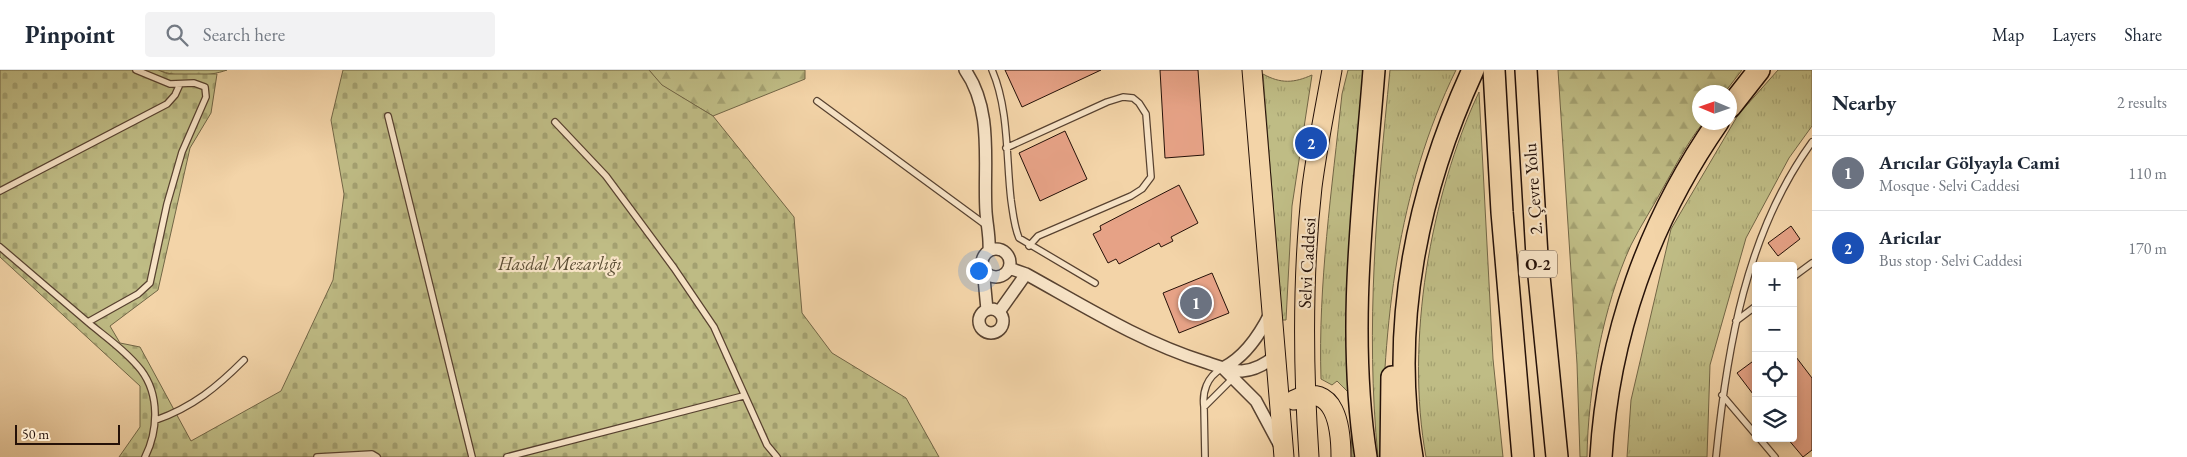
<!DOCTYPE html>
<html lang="en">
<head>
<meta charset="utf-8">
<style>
  body { margin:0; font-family:"EB Garamond",serif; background:#f2f2f3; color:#1f2937 }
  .controls { position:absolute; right:15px; bottom:15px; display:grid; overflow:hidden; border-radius:5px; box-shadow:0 2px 8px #0003 }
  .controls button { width:45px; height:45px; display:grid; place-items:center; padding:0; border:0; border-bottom:1px solid #e0e1e3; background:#fff; color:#1f2937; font:25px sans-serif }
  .compass { position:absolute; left:1692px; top:15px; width:45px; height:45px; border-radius:50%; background:#fff; box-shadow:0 2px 8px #0003; rotate:272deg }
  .scale { position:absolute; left:15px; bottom:12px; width:105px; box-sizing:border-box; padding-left:5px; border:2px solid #251108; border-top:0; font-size:14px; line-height:18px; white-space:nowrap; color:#251108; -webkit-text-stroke:4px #f7e3c6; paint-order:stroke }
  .you { position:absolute; left:978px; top:200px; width:18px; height:18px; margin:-12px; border:4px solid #fff; border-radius:50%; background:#1a73e8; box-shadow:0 0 0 8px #1a73e833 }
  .badge { display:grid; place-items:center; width:32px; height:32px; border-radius:50%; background:#1a73e8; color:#fff; font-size:16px; font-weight:700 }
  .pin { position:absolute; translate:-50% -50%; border:2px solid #fff; box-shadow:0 1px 5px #0006 }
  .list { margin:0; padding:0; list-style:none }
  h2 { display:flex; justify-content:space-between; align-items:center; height:65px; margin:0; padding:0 20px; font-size:21px }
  h2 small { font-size:16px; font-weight:400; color:#747a83 }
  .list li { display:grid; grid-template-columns:32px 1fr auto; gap:15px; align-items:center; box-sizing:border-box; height:75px; padding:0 20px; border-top:1px solid #e0e1e3 }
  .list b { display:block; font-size:19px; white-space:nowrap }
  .list p { margin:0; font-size:16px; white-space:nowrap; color:#747a83 }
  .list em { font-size:16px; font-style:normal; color:#747a83 }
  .icon { flex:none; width:28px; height:28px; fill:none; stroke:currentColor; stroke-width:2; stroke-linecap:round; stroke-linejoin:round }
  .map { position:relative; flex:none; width:1812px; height:387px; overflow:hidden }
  header { display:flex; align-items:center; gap:30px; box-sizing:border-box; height:70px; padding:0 25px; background:#fff; border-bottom:1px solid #e0e1e3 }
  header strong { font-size:24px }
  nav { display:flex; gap:28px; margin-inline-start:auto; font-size:18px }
  .search { width:350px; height:45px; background:#f2f2f3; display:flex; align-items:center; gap:12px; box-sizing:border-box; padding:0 18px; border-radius:5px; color:#747a83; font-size:19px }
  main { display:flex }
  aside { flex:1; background:#fff }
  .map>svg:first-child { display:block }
  .grass { fill:url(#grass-tufts); stroke:#726646 }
  .forest { fill:url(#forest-firs); stroke:#726646 }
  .cemetery { fill:url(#cemetery-stones); stroke:#726646 }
  .building { fill:#e6a286; stroke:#251108 }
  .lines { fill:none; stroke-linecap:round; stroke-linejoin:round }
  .service-casing { stroke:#584230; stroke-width:8 }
  .minor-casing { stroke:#584230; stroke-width:14 }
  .primary-casing { stroke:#251108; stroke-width:21 }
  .motorway-casing { stroke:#251108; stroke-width:24 }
  .service { stroke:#f7e3c6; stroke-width:5.5 }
  .minor { stroke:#f7e3c6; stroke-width:11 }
  .primary { stroke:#f3d4a8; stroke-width:19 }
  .motorway { stroke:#f3d4a8; stroke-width:21 }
  .labels { text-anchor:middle; stroke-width:4.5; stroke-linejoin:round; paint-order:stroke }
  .shield { fill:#f7e3c6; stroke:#645041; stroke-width:1 }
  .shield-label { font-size:16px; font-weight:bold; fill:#251108 }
  .street-label { font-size:18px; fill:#251108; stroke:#f7e3c6 }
  .park-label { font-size:18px; font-style:italic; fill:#5b4d34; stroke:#f7e3c6 }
</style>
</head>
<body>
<header>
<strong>Pinpoint</strong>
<div class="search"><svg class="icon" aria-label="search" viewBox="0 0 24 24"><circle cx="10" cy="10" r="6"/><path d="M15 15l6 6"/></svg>Search here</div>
<nav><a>Map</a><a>Layers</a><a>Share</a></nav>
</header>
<main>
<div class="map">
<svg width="1812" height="387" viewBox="0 0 1812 387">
  <defs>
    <pattern id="grass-tufts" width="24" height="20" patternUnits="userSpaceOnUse" patternTransform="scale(1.25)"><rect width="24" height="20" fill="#bfbc85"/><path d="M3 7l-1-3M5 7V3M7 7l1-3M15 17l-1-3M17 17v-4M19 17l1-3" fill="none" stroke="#a4a171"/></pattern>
    <pattern id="forest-firs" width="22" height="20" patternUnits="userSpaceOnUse" patternTransform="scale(1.25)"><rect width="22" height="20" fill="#bfbc85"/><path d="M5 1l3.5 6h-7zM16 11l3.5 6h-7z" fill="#a4a171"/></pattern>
    <pattern id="cemetery-stones" width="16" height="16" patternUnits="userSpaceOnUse" patternTransform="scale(1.25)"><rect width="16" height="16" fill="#bfbc85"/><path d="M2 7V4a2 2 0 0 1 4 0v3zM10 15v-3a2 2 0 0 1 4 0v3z" fill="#a4a171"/></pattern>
  </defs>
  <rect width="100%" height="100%" fill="#f3d4a8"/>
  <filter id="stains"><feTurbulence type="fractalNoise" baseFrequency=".004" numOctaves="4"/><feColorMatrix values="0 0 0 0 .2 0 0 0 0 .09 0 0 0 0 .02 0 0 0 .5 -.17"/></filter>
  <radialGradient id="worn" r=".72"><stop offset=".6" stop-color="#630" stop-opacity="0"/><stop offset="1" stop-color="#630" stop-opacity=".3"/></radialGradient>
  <path class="grass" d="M1348,0H1364L1359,387H1352L1350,324L1337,311L1332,315L1321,309C1318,214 1332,119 1342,24Z
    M1390,0H1456C1397,120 1383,255 1382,387H1378C1365,256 1377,130 1390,0Z
    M1778,0H1812V56L1789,88L1746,168L1710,295L1707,387H1627L1631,330L1671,159L1738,45Z
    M1263,4C1281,14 1294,13 1312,5L1292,136L1286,250H1282Z
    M1479,22L1493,289L1503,387H1426C1405,273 1430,126 1479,22Z"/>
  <path class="forest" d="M158,0H227C208,7 177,8 158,0Z
    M649,0H805V9L713,46L661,15Z
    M1558,0H1742L1725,22H1700V52L1703,53C1687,73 1676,95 1663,118C1653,137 1641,155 1631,175C1603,236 1588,319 1587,387H1580L1577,294Z"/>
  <path class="cemetery" d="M0,0H158L168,4H217L211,43L190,78L158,220L110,256L120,273L140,277L191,371L281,321L333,210L344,124L331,50L343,0H649L662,15L713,46L794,147L802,243L832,283L906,328L939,387H119L140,357V316L0,187Z"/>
  <path class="building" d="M1005,0H1101L1022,37Z
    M1160,0H1198L1204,85L1165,88Z
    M1065,61L1087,109L1040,131L1019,83Z
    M1179,115L1198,153L1171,167L1173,171L1161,177L1159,173L1119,194L1116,189L1108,193L1093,164L1101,160L1100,156Z
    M1791,156L1800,169L1778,186L1768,173Z
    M1212,203L1229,243L1179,263L1163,223Z
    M1793,283L1812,308V380L1803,387L1787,368H1793Z
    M1756,289V328L1737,303Z"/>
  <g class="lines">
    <g class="service-casing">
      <path id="service" d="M992,0C1009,39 1006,88 1011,130C1013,143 1014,156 1019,168L1095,213
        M817,31L987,156
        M388,46L472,387
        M555,52L606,106L674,198L714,257L767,375L777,387
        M1006,78L1107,32L1123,27L1133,28L1139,33L1146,44L1151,107L1142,119L1131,126L1038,166L1029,176
        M0,121L167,34L175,25L180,14
        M0,177C30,203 60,228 90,254C107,268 127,282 141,300C160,325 158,361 145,387
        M1793,207L1812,193
        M1736,251L1756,236
        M88,252L138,224L150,213L167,134L182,82L206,27L205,17L194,13L170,14L136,0
        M1221,299C1207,307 1202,322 1204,337L1233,308
        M1722,325L1756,365
        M1204,337L1205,387
        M156,350C193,337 217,317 244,290
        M1759,368L1775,387
        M317,387L372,384L377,387
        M507,387L743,326
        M1716,387C1727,278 1746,163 1812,72"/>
    </g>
    <g class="minor-casing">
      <path id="minor" d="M965,0C994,41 983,95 986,142C987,156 990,167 989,181
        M982 193a14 14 0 1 1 28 0a14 14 0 1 1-28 0Z
        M983,197L987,240
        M1009,198L1026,204C1084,236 1141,272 1205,292C1217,296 1229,301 1242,301C1255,300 1267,293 1276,285
        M979 251a12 12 0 1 1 24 0a12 12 0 1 1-24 0Z
        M999,242L1026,204
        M1223,298L1256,331L1279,374
        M1223,298C1245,287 1259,266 1270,244"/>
    </g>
    <g class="primary-casing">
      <path id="primary" d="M1252,0L1284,387
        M1294,330C1336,310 1341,359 1341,387
        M1309,387C1303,297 1302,206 1312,117C1317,78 1325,39 1332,0"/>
    </g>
    <g class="motorway-casing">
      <path id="motorway" d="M1494,0L1502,142L1523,387
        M1526,0L1537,186L1557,387
        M1730,37L1759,0
        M1366,387C1346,258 1364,129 1374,0
        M1391,387L1392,307
        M1412,387C1389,255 1418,120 1473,0
        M1601,387C1608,266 1649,151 1718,52"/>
    </g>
    <use href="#service" class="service"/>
    <use href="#minor" class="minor"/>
    <use href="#primary" class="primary"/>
    <use href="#motorway" class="motorway"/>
  </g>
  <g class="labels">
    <rect class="shield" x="1519" y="180.5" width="38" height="27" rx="4"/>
    <g class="shield-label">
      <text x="1538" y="200">O-2</text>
    </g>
    <g class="street-label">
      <text transform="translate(1533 119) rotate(-94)" y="6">2. Çevre Yolu</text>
      <text transform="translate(1307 193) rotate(-87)" y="6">Selvi Caddesi</text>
    </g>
    <g class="park-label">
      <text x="560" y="200">Hasdal Mezarlığı</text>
    </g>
  </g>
  <rect width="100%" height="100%" filter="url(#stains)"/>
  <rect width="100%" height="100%" fill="url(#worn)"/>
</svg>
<div class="controls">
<button>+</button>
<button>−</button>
<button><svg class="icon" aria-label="locate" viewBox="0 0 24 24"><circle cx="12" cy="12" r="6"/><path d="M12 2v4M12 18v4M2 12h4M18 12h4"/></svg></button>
<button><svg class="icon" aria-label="layers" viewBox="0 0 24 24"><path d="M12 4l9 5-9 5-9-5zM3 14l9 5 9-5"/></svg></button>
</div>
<svg class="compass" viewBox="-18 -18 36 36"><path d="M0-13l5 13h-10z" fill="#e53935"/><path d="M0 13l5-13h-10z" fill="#747a83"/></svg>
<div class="scale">50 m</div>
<div class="you"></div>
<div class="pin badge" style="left:1196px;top:233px;background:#6b7280">1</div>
<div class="pin badge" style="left:1311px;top:73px;background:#1a4fb4">2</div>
</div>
<aside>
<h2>Nearby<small>2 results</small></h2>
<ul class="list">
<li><span class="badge" style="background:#6b7280">1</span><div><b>Arıcılar Gölyayla Cami</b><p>Mosque · Selvi Caddesi</p></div><em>110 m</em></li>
<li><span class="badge" style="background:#1a4fb4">2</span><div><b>Aricılar</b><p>Bus stop · Selvi Caddesi</p></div><em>170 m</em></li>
</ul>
</aside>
</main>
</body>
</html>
